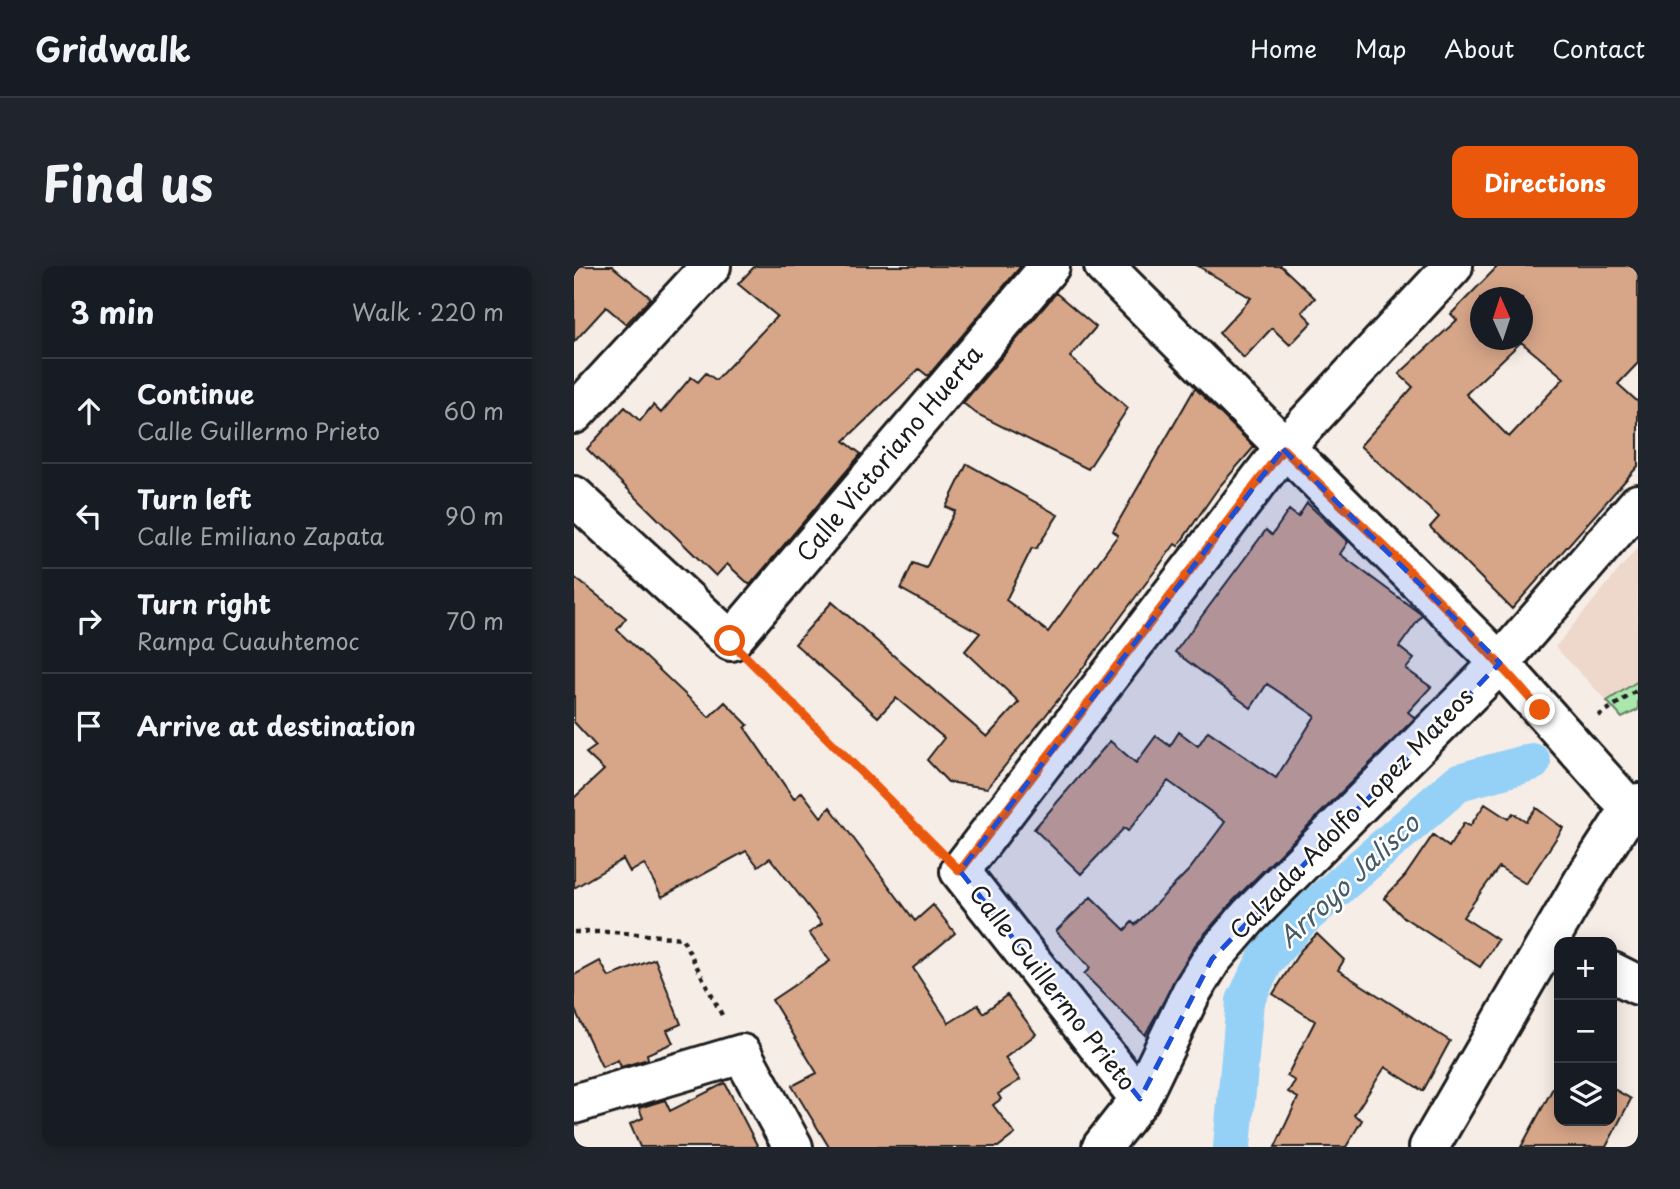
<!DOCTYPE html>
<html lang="en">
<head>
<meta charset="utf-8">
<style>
  body { margin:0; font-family:"Playpen Sans",sans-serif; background:#20242c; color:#f1f3f6 }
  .controls { position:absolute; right:21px; bottom:21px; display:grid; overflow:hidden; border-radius:14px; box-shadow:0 4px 18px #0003 }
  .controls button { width:63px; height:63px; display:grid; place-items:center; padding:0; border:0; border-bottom:2px solid #363941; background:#171b24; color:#f1f3f6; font:35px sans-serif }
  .compass { position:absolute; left:896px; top:21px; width:63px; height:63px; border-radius:50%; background:#171b24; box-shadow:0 4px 18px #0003; rotate:357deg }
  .stop { position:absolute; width:21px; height:21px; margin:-16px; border:5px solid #ea580c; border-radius:50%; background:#fff }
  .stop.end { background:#ea580c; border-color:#fff; box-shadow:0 2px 7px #0008 }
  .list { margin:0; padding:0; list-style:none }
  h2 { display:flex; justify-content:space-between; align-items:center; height:91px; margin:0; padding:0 28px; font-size:30px }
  h2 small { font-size:23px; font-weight:400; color:#9ea1a6 }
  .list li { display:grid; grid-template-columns:46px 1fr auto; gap:21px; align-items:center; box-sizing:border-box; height:105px; padding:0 28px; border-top:2px solid #363941 }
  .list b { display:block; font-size:26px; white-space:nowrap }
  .list p { margin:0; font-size:23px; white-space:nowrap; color:#9ea1a6 }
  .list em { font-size:23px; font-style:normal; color:#9ea1a6 }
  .icon { flex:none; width:38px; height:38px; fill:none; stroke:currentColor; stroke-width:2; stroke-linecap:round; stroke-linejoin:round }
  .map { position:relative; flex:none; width:1064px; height:881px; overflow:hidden; border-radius:14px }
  header { display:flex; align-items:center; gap:42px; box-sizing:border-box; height:98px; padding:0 35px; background:#171b24; border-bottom:2px solid #363941 }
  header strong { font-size:33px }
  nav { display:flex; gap:38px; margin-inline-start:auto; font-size:24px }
  .intro { display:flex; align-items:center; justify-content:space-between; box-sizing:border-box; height:168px; padding:0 42px }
  h1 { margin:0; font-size:49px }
  .button { padding:18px 32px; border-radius:14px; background:#ea580c; color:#fff; font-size:24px; font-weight:700 }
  main { display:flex; gap:42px; padding:0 42px }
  aside { flex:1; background:#171b24; border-radius:14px; box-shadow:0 4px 18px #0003 }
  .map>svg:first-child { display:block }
  .built { fill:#edd8cb }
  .green { fill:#aae7ad; stroke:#638264; stroke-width:2 }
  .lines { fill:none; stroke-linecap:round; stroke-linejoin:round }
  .canal { stroke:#95d1f6; stroke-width:38 }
  .building { fill:#d7a689; stroke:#1c1c1c; stroke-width:2; fill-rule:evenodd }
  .street-casing { stroke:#1c1c1c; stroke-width:44 }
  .secondary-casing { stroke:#1c1c1c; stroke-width:44 }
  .path { stroke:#1c1c1c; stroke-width:4.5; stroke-dasharray:5 5; stroke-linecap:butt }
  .street { stroke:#fff; stroke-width:38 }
  .secondary { stroke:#fff; stroke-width:38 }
  .route { stroke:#ea580c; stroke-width:9 }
  .marked { fill:#1d4ed8; fill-opacity:0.2; stroke:#1d4ed8; stroke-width:5; stroke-dasharray:14 9; stroke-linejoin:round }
  .labels { text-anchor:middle; stroke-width:5; stroke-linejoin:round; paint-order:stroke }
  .street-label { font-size:24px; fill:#1c1c1c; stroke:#fff }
  .water-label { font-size:26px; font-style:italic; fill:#465b68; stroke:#fff }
</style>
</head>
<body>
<header>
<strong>Gridwalk</strong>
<nav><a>Home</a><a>Map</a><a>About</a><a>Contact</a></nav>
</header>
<div class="intro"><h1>Find us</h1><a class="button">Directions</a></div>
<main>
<aside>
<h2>3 min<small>Walk · 220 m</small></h2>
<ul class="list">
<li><svg class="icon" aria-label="ahead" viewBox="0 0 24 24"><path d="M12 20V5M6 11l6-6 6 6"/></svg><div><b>Continue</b><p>Calle Guillermo Prieto</p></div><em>60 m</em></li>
<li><svg class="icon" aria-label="left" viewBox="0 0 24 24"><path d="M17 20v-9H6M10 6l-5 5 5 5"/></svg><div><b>Turn left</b><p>Calle Emiliano Zapata</p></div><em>90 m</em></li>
<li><svg class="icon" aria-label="right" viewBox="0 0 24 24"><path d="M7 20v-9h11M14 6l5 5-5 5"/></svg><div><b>Turn right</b><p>Rampa Cuauhtemoc</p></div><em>70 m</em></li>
<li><svg class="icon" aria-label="arrive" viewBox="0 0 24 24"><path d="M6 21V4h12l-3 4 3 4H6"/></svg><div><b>Arrive at destination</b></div></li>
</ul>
</aside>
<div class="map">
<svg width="1064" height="881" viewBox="0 0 1064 881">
  <rect width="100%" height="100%" fill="#f7ede7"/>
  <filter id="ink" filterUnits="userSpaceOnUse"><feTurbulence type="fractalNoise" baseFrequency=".0143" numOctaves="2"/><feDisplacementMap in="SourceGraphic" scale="14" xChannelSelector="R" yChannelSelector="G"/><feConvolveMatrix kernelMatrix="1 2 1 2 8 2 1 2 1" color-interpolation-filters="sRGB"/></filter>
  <g filter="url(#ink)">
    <path class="built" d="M1064,281V415L1033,435L981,381Z"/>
    <path class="green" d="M1064,415V444L1048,452L1033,435Z"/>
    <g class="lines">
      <path class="canal" d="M658,881L671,735L692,693L724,656L885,516L958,496"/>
    </g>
    <path class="building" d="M0,0H38L77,32L52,58L32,41L0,76Z
      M181,0H447L354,110L345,103L270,175L287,188L176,319L153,298L142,310L13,183L51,141L66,155L79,139L87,147L117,111L124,116L132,107L142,114L203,50L164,18Z
      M624,0H707L741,32L728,46L738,56L716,79L698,62L670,92L645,67L677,32Z
      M924,0H1064V97L1044,118L1064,136V200L938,343L856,261L865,251L786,180L839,121L825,108L883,54L877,48ZM906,32H948V74H906ZM947,76L990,112L935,171L892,128Z
      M482,27L522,61L496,91L554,142L514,203L403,148L389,137Z
      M621,122L680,181L645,221L604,280L601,278L497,418L413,522L374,516L353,494L370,472L322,432L304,451L221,378L258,336L413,471L445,436L391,385L406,367L327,323L339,297L352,302L381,245L372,241L393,198L484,249L462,283L458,282L432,334L474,366L544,269L539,265Z
      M733,237L774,276L766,288L848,349L825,381L840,393L832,403L857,421L834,446L841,452L659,635L621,679L571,769L510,708L516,702L482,665L517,631L551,664L558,656L561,659L616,603L651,556L594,515L554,565L550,562L507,608L460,563L536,475L562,497L582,470L596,480L605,466L624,480L634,465L702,512L741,450L693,418L677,442L601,386L692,264L698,269L715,244L724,251Z
      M0,311L52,352L43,364L135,451L151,436L174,459L171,462L220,533L228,526L247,551L256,541L341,655L359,639L381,667L339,702L375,757L404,739L409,747L433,729L462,768L431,792L446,814L424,828L427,833L419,839L441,868L424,881H255L218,820L243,807L198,734L256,695L235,667L248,658L196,592L184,600L172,585L88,631L70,598L56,606L49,593L0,622V532L30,504L12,487L22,480L0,456Z
      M911,538L934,553L939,547L952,555L962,542L989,562L952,618L925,601L889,651L924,674L906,701L828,650L810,632L831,610L859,569L875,581L890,557L896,560Z
      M743,668L770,694L764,704L876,775L849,825L811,801L780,849L788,854L772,881H701L724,832L714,826L721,815L713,810L741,755L699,728L727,684Z
      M81,693L107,758L93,764L99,777L73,788L74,793L47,801L44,794L28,801L0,742V709L26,695L35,711Z
      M985,811V855H1038V822L1057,833L1032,881H947Z
      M151,817L184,881H66L56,858L69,852L65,842L91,834L96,845Z"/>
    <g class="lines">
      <g class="street-casing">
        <path id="street" d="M0,148L137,0
          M0,230L157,375L476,0
          M1038,706L1064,719
          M566,833L386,605L709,183L879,0
          M0,838L168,788L219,881
          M528,881L566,833L618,725L638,693L675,650L926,397L1064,238"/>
      </g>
      <g class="secondary-casing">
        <path id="secondary" d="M530,0L926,397L1056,543
          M855,881L1010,614L1056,543L1064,537"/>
      </g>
      <path class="path" d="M182,401L358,578
        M1024,450L1064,424
        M0,666H39L108,672L150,753"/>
      <use href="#street" class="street"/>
      <use href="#secondary" class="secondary"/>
    </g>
  </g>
  <g class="lines" filter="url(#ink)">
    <path class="route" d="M156,375L386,605L709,183C797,267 886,351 966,444"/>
  </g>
  <path class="marked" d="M709,183L926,397L638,693L566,833L386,605Z"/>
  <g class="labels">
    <g class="street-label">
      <text transform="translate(316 188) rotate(-50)" y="8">Calle Victoriano Huerta</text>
      <text transform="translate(778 548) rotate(-46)" y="8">Calzada Adolfo Lopez Mateos</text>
      <text transform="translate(478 722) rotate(52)" y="8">Calle Guillermo Prieto</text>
    </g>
    <g class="water-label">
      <text transform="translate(775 615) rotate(-43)" y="9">Arroyo Jalisco</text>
    </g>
  </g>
</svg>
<div class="controls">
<button>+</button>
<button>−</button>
<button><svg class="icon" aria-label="layers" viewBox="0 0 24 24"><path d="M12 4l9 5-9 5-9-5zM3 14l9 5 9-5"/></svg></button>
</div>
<svg class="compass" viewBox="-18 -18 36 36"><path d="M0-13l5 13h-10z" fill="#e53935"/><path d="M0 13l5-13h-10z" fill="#9ea1a6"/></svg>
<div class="stop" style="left:156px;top:375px"></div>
<div class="stop end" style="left:966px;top:444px"></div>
</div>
</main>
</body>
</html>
